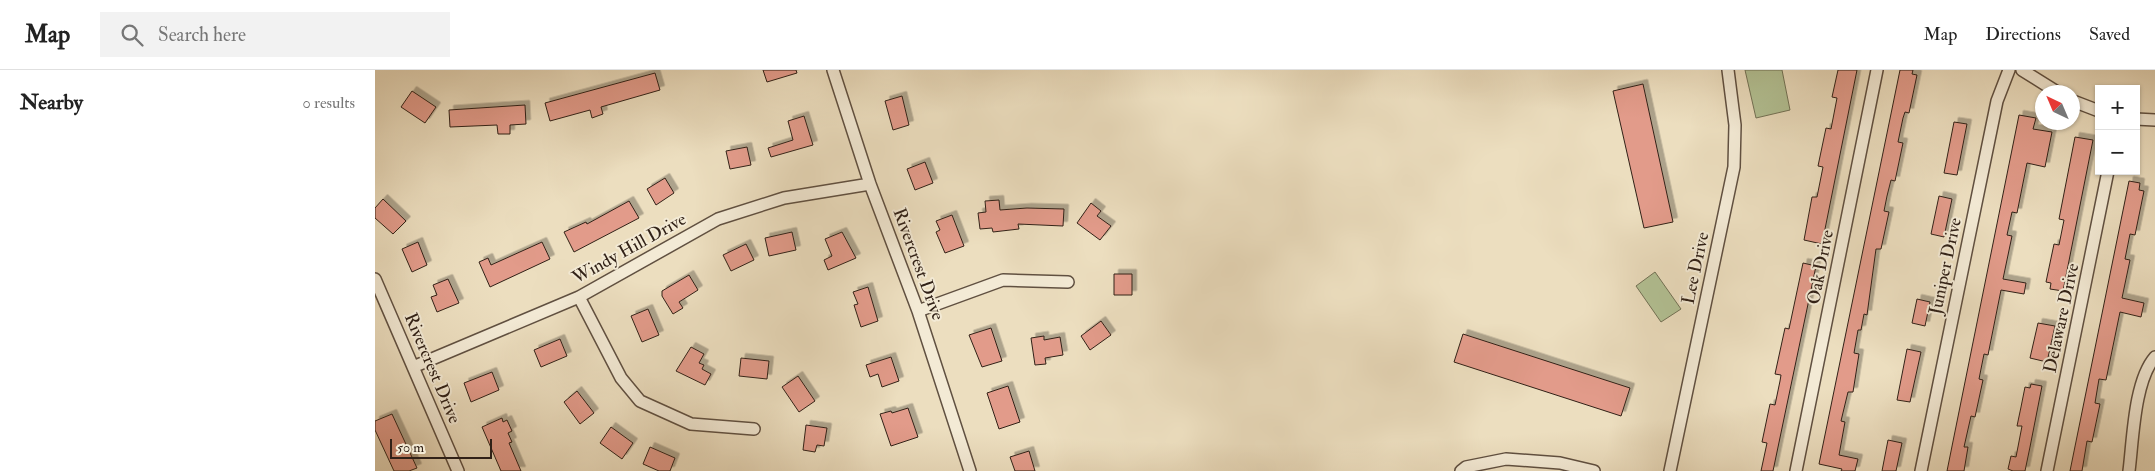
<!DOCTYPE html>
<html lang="en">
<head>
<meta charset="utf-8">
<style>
  body { margin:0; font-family:"IM FELL Double Pica",serif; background:#f2f2f2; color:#222 }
  .controls { position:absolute; right:15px; top:15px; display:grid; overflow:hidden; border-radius:0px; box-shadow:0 1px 4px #0004 }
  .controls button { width:45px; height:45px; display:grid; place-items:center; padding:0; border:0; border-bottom:1px solid #e0e0e0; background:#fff; color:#222; font:25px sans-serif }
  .compass { position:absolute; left:1660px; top:15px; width:45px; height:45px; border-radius:50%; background:#fff; box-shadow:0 1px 4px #0004; rotate:316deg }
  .scale { position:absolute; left:15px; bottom:12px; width:102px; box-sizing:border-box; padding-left:5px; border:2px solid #312117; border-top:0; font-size:14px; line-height:18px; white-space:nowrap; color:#312117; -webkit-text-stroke:4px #f3ead5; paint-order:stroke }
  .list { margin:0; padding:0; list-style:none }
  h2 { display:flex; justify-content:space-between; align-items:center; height:65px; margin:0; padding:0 20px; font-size:21px }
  h2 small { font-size:16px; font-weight:400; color:#767676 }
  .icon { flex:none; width:28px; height:28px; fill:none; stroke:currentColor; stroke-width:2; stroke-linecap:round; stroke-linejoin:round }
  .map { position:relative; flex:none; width:1780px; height:401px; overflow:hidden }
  header { display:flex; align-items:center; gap:30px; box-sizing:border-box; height:70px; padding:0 25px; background:#fff; border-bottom:1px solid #e0e0e0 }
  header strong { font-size:24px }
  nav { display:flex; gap:28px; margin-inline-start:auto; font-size:18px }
  .search { width:350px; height:45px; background:#f2f2f2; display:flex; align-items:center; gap:12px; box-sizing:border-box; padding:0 18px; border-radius:0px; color:#767676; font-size:19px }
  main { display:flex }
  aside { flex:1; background:#fff }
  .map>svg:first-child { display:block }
  .green { fill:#b3c295; stroke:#727256 }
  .building { fill:#e29b8a; stroke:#312117; filter:url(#shadow) }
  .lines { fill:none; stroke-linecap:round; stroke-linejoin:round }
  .street-casing { stroke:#605041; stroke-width:14 }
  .street { stroke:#f3ead5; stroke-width:11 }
  .labels { text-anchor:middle; stroke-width:4; stroke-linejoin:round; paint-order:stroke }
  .street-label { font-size:18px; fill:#312117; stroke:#f3ead5 }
</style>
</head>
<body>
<header>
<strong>Map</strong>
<div class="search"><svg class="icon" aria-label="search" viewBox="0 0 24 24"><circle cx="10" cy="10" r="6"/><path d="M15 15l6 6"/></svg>Search here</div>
<nav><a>Map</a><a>Directions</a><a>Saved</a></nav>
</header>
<main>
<aside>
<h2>Nearby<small>0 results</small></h2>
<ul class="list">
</ul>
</aside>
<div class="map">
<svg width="1780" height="401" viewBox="0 0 1780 401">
  <defs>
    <filter id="shadow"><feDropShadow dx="4.5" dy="-4.5" stdDeviation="0" flood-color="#0004"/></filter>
  </defs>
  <rect width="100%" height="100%" fill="#ecdebf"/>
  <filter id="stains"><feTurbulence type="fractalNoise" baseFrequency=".004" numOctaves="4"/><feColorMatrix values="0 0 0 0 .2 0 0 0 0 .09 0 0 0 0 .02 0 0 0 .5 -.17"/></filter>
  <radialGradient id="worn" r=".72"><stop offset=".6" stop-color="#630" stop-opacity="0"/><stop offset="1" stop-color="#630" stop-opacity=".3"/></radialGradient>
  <path class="green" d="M1370,0H1407L1415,40L1381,48Z
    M1280,202L1306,239L1286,252L1261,216Z"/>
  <path class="building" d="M388,0H421L422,3L392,12Z
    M1463,0H1482L1447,174L1429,170L1437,127H1442L1448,97L1443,96L1451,58L1456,59L1462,28L1457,27Z
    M1525,0H1538L1537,4L1542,5L1534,43L1530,42L1528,48L1523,72L1528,73L1520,111L1516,110L1512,126L1509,141L1514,142L1506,179H1501L1492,245L1489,244L1486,260H1483L1479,283L1484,284L1478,322H1473L1466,351L1470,352L1464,385L1483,389L1480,401H1466L1467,399L1444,394Z
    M280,3L285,20L226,37L228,44L217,48L215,40L175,51L170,33Z
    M1268,14L1298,152L1269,158L1238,21Z
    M37,21L61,37L50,53L26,37Z
    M527,26L534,55L518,60L510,31Z
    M150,35L151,54L135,55V64H123L122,55L75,57L74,40Z
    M1644,45L1661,48L1658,59L1677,62L1670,97L1652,93L1642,143L1637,142L1632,165L1637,166L1628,209L1651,213L1649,224L1626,220L1613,285L1609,284L1604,309L1608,310L1600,347L1596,346L1589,377H1593L1589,401H1572Z
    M429,46L438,75L396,87L393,78L418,70L413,51Z
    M1579,52L1592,54L1582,105L1569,103Z
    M1700,67L1718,70L1688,221L1675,219L1676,213L1671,212L1679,174L1684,175L1689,150L1684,149Z
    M372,77L376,95L355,99L351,81Z
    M550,92L558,113L540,120L532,99Z
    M290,108L299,123L281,135L272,119Z
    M1754,111L1765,113L1764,120L1769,121L1760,165L1755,164L1750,189L1755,190L1747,228L1769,233L1766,247L1745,242L1731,310L1724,309L1720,333L1725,334L1717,372L1712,371L1707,401H1695Z
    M1564,126L1577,129L1569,167L1556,164Z
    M8,129L31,151L18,164L0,148V138Z
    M624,130L625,140L652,138L689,139L688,156L643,154L644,159L618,162L617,158L605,159L603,143L611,142L610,131Z
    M254,131L264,148L199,182L189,162L211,152L212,154Z
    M716,133L726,141L722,146L736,156L725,170L702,153Z
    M577,145L589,176L570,183L561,162L565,160L561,151Z
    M417,162L421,180L394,186L390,168Z
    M467,162L481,188L453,200L449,190L457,186L450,169Z
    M43,172L52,195L37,202L27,179Z
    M167,172L175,189L115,217L104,192L113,188L116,195Z
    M371,174L379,190L356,201L348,185Z
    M1428,193L1441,196L1398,401H1386L1392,373L1387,372L1395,334L1400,335L1405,311L1406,305L1400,304L1410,258L1414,259Z
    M739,204H757V225H739Z
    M314,205L323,220L304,232L308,238L298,244L287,226V221Z
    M73,209L84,233L62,242L56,227L62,225L58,215Z
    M493,217L503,251L486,257L479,235L483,234L478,222Z
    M1542,229L1555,232L1550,256L1537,253Z
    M273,239L284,265L267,272L256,246Z
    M726,251L736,265L715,280L706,266Z
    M1663,253L1680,256L1672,292L1655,288Z
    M616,258L627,291L607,297L594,265Z
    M1088,264L1255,318L1246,346L1079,292Z
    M669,266V270L685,267L688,285L670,288L671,294L660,295L656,268Z
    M185,269L192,286L166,297L159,280Z
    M316,277L329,284L324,293L329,295L327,299L336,304L330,315L301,301Z
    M1532,279L1546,282L1535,332L1522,330Z
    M516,287L524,311L507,317L503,304L495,307L491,295Z
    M366,288L394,291L392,309L364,306Z
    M117,302L124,320L96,332L89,313Z
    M423,306L440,331L424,342L407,317Z
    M1656,314L1667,316L1655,377L1650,401H1638L1633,399L1636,386L1641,387L1647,356H1642L1646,337L1650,317L1655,318Z
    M633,316L645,352L624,359L612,323Z
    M202,321L219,343L205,354L189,332Z
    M533,338L543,367L516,376L505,344L516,341L517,343Z
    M17,344L42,398L34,401H19L0,360V351Z
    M127,348L128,352L132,350L137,361L133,363L137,372L134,373L146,401H126L107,357Z
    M431,355L452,358L449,376L442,375L440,382L428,380Z
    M236,357L258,373L247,389L225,373Z
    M1513,370L1527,373L1521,401H1507Z
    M275,377L300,388L295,401H284L268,394Z
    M654,381L660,401H640L635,387Z"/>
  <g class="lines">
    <g class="street-casing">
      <path id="street" d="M458,0L495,114L543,241L595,401
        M1647,0L1682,22
        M1698,31L1724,41
        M1761,49L1780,50
        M0,209L83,401
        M204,227L246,308L265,331L316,354L379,359
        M543,241L628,210L693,212
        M38,297L204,227L343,149L409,128L495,114
        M1086,401L1091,397L1131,389L1185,393L1219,401
        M1295,401L1359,97L1360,55L1353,0
        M1421,401L1502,0
        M1546,401L1622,31L1634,0
        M1672,401L1733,101
        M1754,401C1758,370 1759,311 1780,287"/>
    </g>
    <use href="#street" class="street"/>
  </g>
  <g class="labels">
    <g class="street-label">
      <text transform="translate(254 178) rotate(-29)" y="6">Windy Hill Drive</text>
      <text transform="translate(544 194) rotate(70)" y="6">Rivercrest Drive</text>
      <text transform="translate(1570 196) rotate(-78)" y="6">Juniper Drive</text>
      <text transform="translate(1445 197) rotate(-79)" y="6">Oak Drive</text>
      <text transform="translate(1320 198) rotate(-78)" y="6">Lee Drive</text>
      <text transform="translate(1686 248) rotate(-78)" y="6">Delaware Drive</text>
      <text transform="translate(58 298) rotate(67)" y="6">Rivercrest Drive</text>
    </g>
  </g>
  <rect width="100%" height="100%" filter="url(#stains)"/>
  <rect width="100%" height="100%" fill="url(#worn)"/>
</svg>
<div class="controls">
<button>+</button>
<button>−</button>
</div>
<svg class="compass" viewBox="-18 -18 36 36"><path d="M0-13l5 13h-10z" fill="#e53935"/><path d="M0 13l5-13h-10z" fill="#767676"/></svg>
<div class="scale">50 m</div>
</div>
</main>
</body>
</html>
